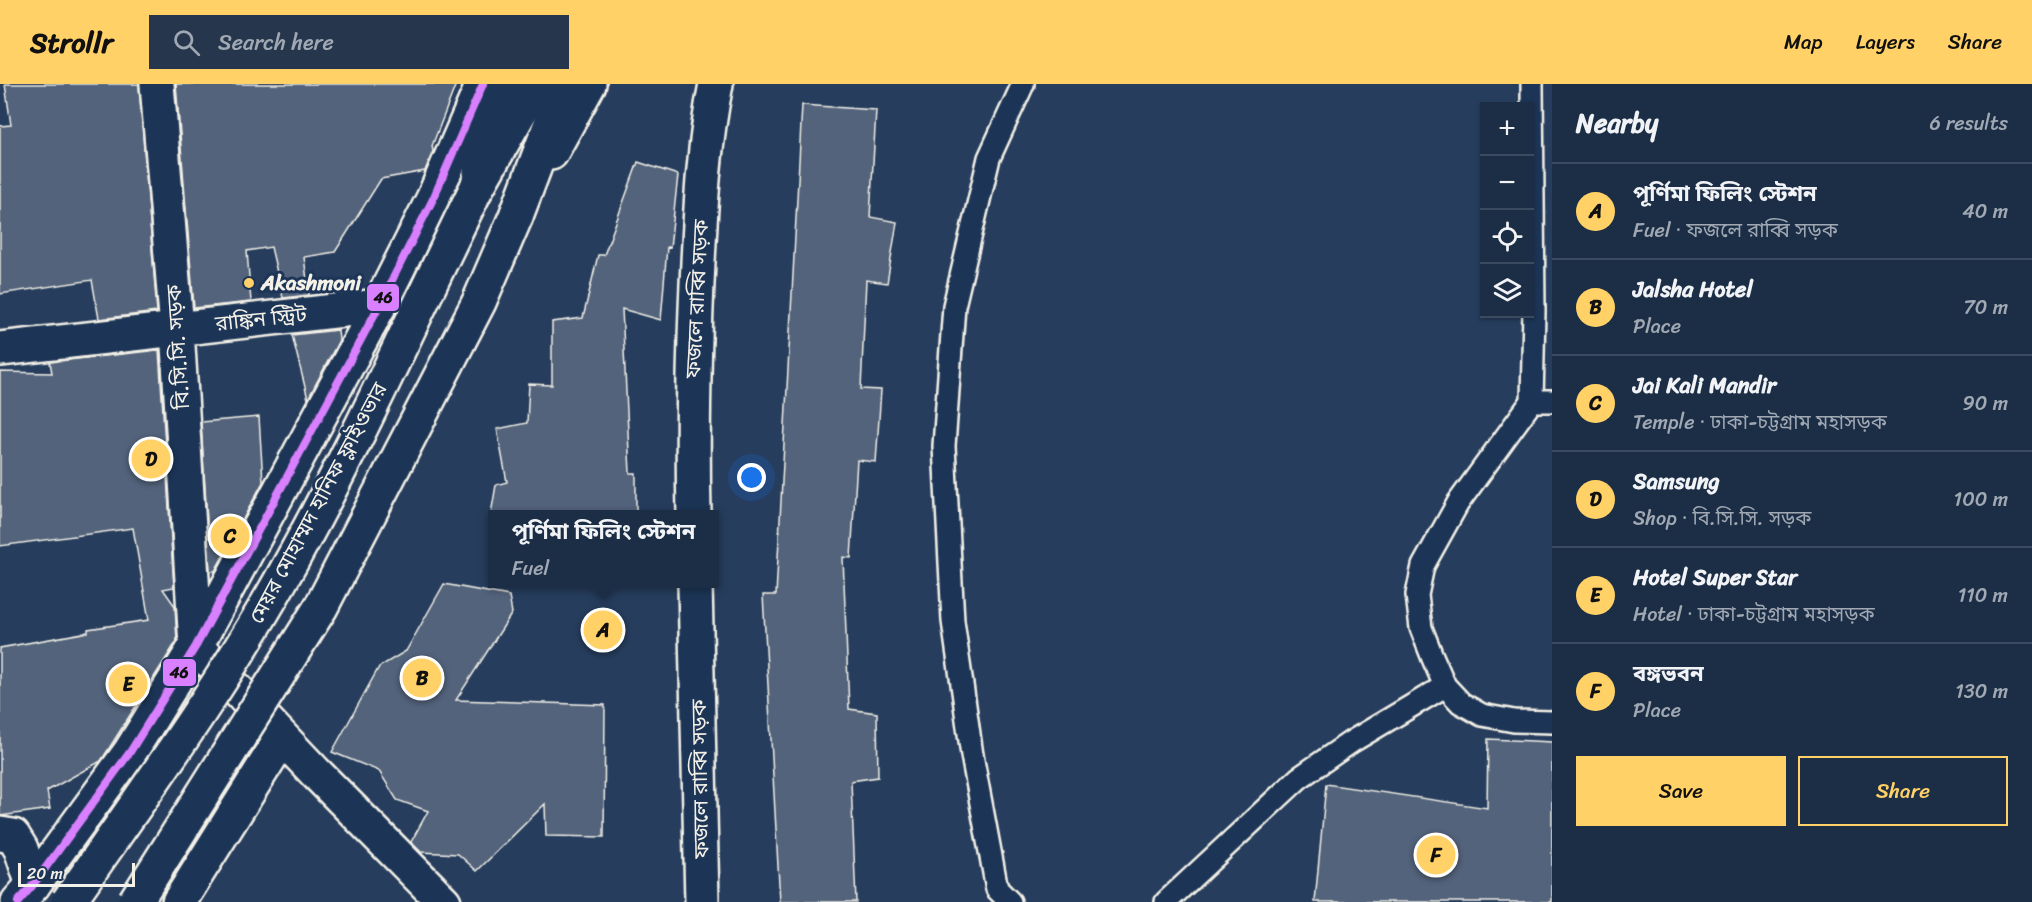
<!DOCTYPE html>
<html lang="en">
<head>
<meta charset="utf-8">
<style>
  body { margin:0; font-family:Sriracha,"Noto Sans Bengali",sans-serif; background:#25364d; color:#f1f3f6 }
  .controls { position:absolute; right:18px; top:18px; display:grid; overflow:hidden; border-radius:0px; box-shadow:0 2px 4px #0004 }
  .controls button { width:54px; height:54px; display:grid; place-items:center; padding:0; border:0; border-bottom:2px solid #3a4a5f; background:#1c2e46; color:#f1f3f6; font:30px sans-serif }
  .scale { position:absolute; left:18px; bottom:15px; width:117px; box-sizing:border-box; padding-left:6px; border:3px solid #f4f1e8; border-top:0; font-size:16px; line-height:21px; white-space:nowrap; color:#f4f1e8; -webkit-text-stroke:4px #1d3557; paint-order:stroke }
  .you { position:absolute; left:752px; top:394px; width:21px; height:21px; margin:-15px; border:4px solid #fff; border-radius:50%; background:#1a73e8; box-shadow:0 0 0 9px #1a73e833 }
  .badge { display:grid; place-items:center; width:39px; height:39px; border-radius:50%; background:#ffd166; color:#111; font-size:20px; font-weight:700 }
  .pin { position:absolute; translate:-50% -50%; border:3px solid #fff; box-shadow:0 2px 6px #0006 }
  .popup { position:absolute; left:488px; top:426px; width:231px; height:78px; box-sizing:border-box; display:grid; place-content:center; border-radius:0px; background:#1c2e46; filter:drop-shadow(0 2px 4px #0005); font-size:20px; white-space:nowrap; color:#a0a8b3 }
  .popup b { font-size:22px; color:#f1f3f6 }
  .popup::after { content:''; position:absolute; left:50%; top:100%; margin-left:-12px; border:12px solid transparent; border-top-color:#1c2e46 }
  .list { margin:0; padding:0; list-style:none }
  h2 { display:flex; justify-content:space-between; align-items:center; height:78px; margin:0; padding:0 24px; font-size:26px }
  h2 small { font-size:20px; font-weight:400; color:#a0a8b3 }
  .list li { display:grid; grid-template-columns:39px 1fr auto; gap:18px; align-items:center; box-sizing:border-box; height:96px; padding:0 24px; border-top:2px solid #3a4a5f }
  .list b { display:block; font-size:22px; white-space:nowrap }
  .list p { margin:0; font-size:20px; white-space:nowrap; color:#a0a8b3 }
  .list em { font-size:20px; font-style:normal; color:#a0a8b3 }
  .actions { display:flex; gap:12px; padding:18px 24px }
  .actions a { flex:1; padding:14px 0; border:2px solid #ffd166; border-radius:0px; text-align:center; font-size:21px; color:#ffd166 }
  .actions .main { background:#ffd166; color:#111 }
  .icon { flex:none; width:33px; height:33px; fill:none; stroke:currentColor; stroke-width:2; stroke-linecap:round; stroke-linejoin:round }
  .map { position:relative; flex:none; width:1552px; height:818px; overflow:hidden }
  header { display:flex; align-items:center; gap:36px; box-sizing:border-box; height:84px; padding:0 30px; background:#ffd166; color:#111 }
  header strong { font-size:28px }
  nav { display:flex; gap:33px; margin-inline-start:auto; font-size:21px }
  .search { width:420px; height:54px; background:#25364d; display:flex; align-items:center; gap:15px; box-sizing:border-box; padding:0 21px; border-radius:0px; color:#a0a8b3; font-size:22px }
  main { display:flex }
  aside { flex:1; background:#1c2e46 }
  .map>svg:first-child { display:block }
  .building { fill:#52647b; stroke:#f4f1e8; stroke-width:1.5 }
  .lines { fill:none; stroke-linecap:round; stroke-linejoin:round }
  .service-casing { stroke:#f4f1e8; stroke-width:26 }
  .minor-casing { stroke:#f4f1e8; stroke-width:38 }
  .tertiary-casing { stroke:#f4f1e8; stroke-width:38 }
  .primary-casing { stroke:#f4f1e8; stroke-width:38 }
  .trunk-casing { stroke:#f4f1e8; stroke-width:38 }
  .motorway-casing { stroke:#f4f1e8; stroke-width:38 }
  .service { stroke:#1d3557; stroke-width:21 }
  .minor { stroke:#1d3557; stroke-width:33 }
  .tertiary { stroke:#1d3557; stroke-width:33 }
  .primary { stroke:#1d3557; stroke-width:33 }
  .trunk { stroke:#1d3557; stroke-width:33 }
  .motorway { stroke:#1d3557; stroke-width:33 }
  .motorway-bridge-casing { stroke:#f4f1e8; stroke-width:38; stroke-linecap:butt }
  .motorway-bridge { stroke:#1d3557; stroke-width:33 }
  .bus-1-casing { stroke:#1d3557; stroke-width:12 }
  .bus-1 { stroke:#d880ff; stroke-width:8 }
  .poi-dot { fill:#ffd166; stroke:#1d3557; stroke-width:2 }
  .labels { text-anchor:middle; stroke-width:6; stroke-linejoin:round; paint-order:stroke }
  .poi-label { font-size:21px; font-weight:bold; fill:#f4f1e8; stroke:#1d3557; text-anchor:start }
  .street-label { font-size:21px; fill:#f4f1e8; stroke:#1d3557 }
  .line-badge { stroke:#1d3557; stroke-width:2 }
  .pale-badge-label { font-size:16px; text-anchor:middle; font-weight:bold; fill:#111 }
</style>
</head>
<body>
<header>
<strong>Strollr</strong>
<div class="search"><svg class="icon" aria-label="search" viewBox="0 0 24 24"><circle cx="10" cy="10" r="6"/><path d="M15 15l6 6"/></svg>Search here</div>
<nav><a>Map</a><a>Layers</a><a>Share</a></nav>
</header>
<main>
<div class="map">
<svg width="1552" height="818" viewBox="0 0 1552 818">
  <rect width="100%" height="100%" fill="#263d5d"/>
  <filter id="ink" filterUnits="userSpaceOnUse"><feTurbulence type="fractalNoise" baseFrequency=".0167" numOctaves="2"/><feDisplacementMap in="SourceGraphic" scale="12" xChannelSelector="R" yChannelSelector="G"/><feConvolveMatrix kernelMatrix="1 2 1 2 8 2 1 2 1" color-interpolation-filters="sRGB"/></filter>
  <g filter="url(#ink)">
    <path class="building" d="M5,0H139L157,228L99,235L92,196L0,210V42L11,41Z
      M176,0H456L432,62L433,67L425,87L381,95L335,168L304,173L309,211L283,214L271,163L247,167L251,218L194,224Z
      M802,21L876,26L870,133L897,138L887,199L866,196L861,305L881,306L876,378L857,376L851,474L843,473L849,625L877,629L878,693L851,697L856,818H780L763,511H776Z
      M638,78L678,91L670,164L667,163L661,236L622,225L630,389H636V430H491L496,401L507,398L497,345L527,339L529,300L552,301V238L583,234L598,171H604Z
      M338,246L339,256L308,315L292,251Z
      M159,266L174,503L163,505L175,522L177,557L101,677L47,707L50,725L0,732V564L88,548V545L149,536L133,444L0,462V288L52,289L50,278Z
      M259,333L263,398L215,487H210L201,338Z
      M444,500L509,512L512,529L456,616L605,621L604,753L546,752L545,720L477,787L458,770L421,768L411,758L428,727L397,716L379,687L332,668L379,583L406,567Z
      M1488,655L1552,658V818H1315L1326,700L1487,724Z"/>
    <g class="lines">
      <g class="service-casing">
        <path id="service" d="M1532,0L1534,227L1532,317L1458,419L1423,482L1417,511L1421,544L1432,572L1445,602L1461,619L1482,631L1514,637L1552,638
          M1532,317H1552
          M1010,818L997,805L972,671L953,537L944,362L954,222L989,74L1023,0
          M1166,818L1299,694L1351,658L1445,602"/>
      </g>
      <g class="minor-casing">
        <path id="minor" d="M157,0L177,245L196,562
          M0,265L379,222
          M0,750L13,752L21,765L33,801"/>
      </g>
      <g class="tertiary-casing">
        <path id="tertiary" d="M179,818L282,654"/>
      </g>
      <g class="primary-casing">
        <path id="primary" d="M694,430C692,346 694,262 698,178C701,118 704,59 716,0
          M695,500L702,818
          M205,572L316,689L444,818
          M18,818L33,801L130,668L196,562L379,222L433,115L483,0"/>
      </g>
      <g class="trunk-casing">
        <path id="trunk" d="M551,69L589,0
          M480,88L503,0"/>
      </g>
      <g class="motorway-casing">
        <path id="motorway" d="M476,105L525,19L534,0
          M516,132L566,0"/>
      </g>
      <use href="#service" class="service"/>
      <use href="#minor" class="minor"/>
      <use href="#tertiary" class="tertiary"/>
      <use href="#primary" class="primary"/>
      <use href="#trunk" class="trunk"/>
      <use href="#motorway" class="motorway"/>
      <g class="motorway-bridge-casing">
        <path id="motorway-bridge" d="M68,818C142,712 218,608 281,496C353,369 412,235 476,105
          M135,818L321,523L479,218L516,132"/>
      </g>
      <use href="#motorway-bridge" class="motorway-bridge"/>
      <g class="bus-1-casing">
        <path id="bus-1" d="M18,818L33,801L130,668L196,562L379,222L433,115L483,0"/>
      </g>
      <use href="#bus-1" class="bus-1"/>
    </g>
  </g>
  <circle class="poi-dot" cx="249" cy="199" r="6"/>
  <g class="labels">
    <g class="poi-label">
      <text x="261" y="206">Akashmoni</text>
    </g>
    <g class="street-label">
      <text transform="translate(697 215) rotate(-87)" y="7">ফজলে রাব্বি সড়ক</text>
      <text transform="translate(261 235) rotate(-6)" y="7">রাঙ্কিন স্ট্রিট</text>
      <text transform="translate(178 263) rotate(-94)" y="7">বি.সি.সি. সড়ক</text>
      <text transform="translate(318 419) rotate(-62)" y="7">মেয়র মোহাম্মদ হানিফ ফ্লাইওভার</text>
      <text transform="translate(700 695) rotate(-91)" y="7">ফজলে রাব্বি সড়ক</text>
    </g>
  </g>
  <g class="line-badge">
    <rect x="366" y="199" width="34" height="29" rx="6" fill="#d880ff"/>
    <rect x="162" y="574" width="35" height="29" rx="6" fill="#d880ff"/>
  </g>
  <g class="pale-badge-label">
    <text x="383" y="219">46</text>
    <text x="179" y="594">46</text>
  </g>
</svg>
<div class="controls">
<button>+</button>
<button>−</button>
<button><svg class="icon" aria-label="locate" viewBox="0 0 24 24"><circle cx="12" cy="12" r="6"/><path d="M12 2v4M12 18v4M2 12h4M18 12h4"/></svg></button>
<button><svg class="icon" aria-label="layers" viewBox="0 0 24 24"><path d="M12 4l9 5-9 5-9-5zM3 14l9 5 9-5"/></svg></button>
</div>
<div class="scale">20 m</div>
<div class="you"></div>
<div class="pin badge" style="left:603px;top:546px">A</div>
<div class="popup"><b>পূর্ণিমা ফিলিং স্টেশন</b>Fuel</div>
<div class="pin badge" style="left:422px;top:594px">B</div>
<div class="pin badge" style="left:230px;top:452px">C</div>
<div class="pin badge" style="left:151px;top:375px">D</div>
<div class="pin badge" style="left:128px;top:600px">E</div>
<div class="pin badge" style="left:1436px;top:771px">F</div>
</div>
<aside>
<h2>Nearby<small>6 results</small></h2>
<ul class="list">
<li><span class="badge">A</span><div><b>পূর্ণিমা ফিলিং স্টেশন</b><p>Fuel · ফজলে রাব্বি সড়ক</p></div><em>40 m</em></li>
<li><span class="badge">B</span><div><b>Jalsha Hotel</b><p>Place</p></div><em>70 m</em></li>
<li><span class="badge">C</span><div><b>Jai Kali Mandir</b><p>Temple · ঢাকা-চট্টগ্রাম মহাসড়ক</p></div><em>90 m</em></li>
<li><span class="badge">D</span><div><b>Samsung</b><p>Shop · বি.সি.সি. সড়ক</p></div><em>100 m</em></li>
<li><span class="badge">E</span><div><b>Hotel Super Star</b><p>Hotel · ঢাকা-চট্টগ্রাম মহাসড়ক</p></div><em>110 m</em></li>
<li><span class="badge">F</span><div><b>বঙ্গভবন</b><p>Place</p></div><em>130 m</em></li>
</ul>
<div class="actions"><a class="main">Save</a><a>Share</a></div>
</aside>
</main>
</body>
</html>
